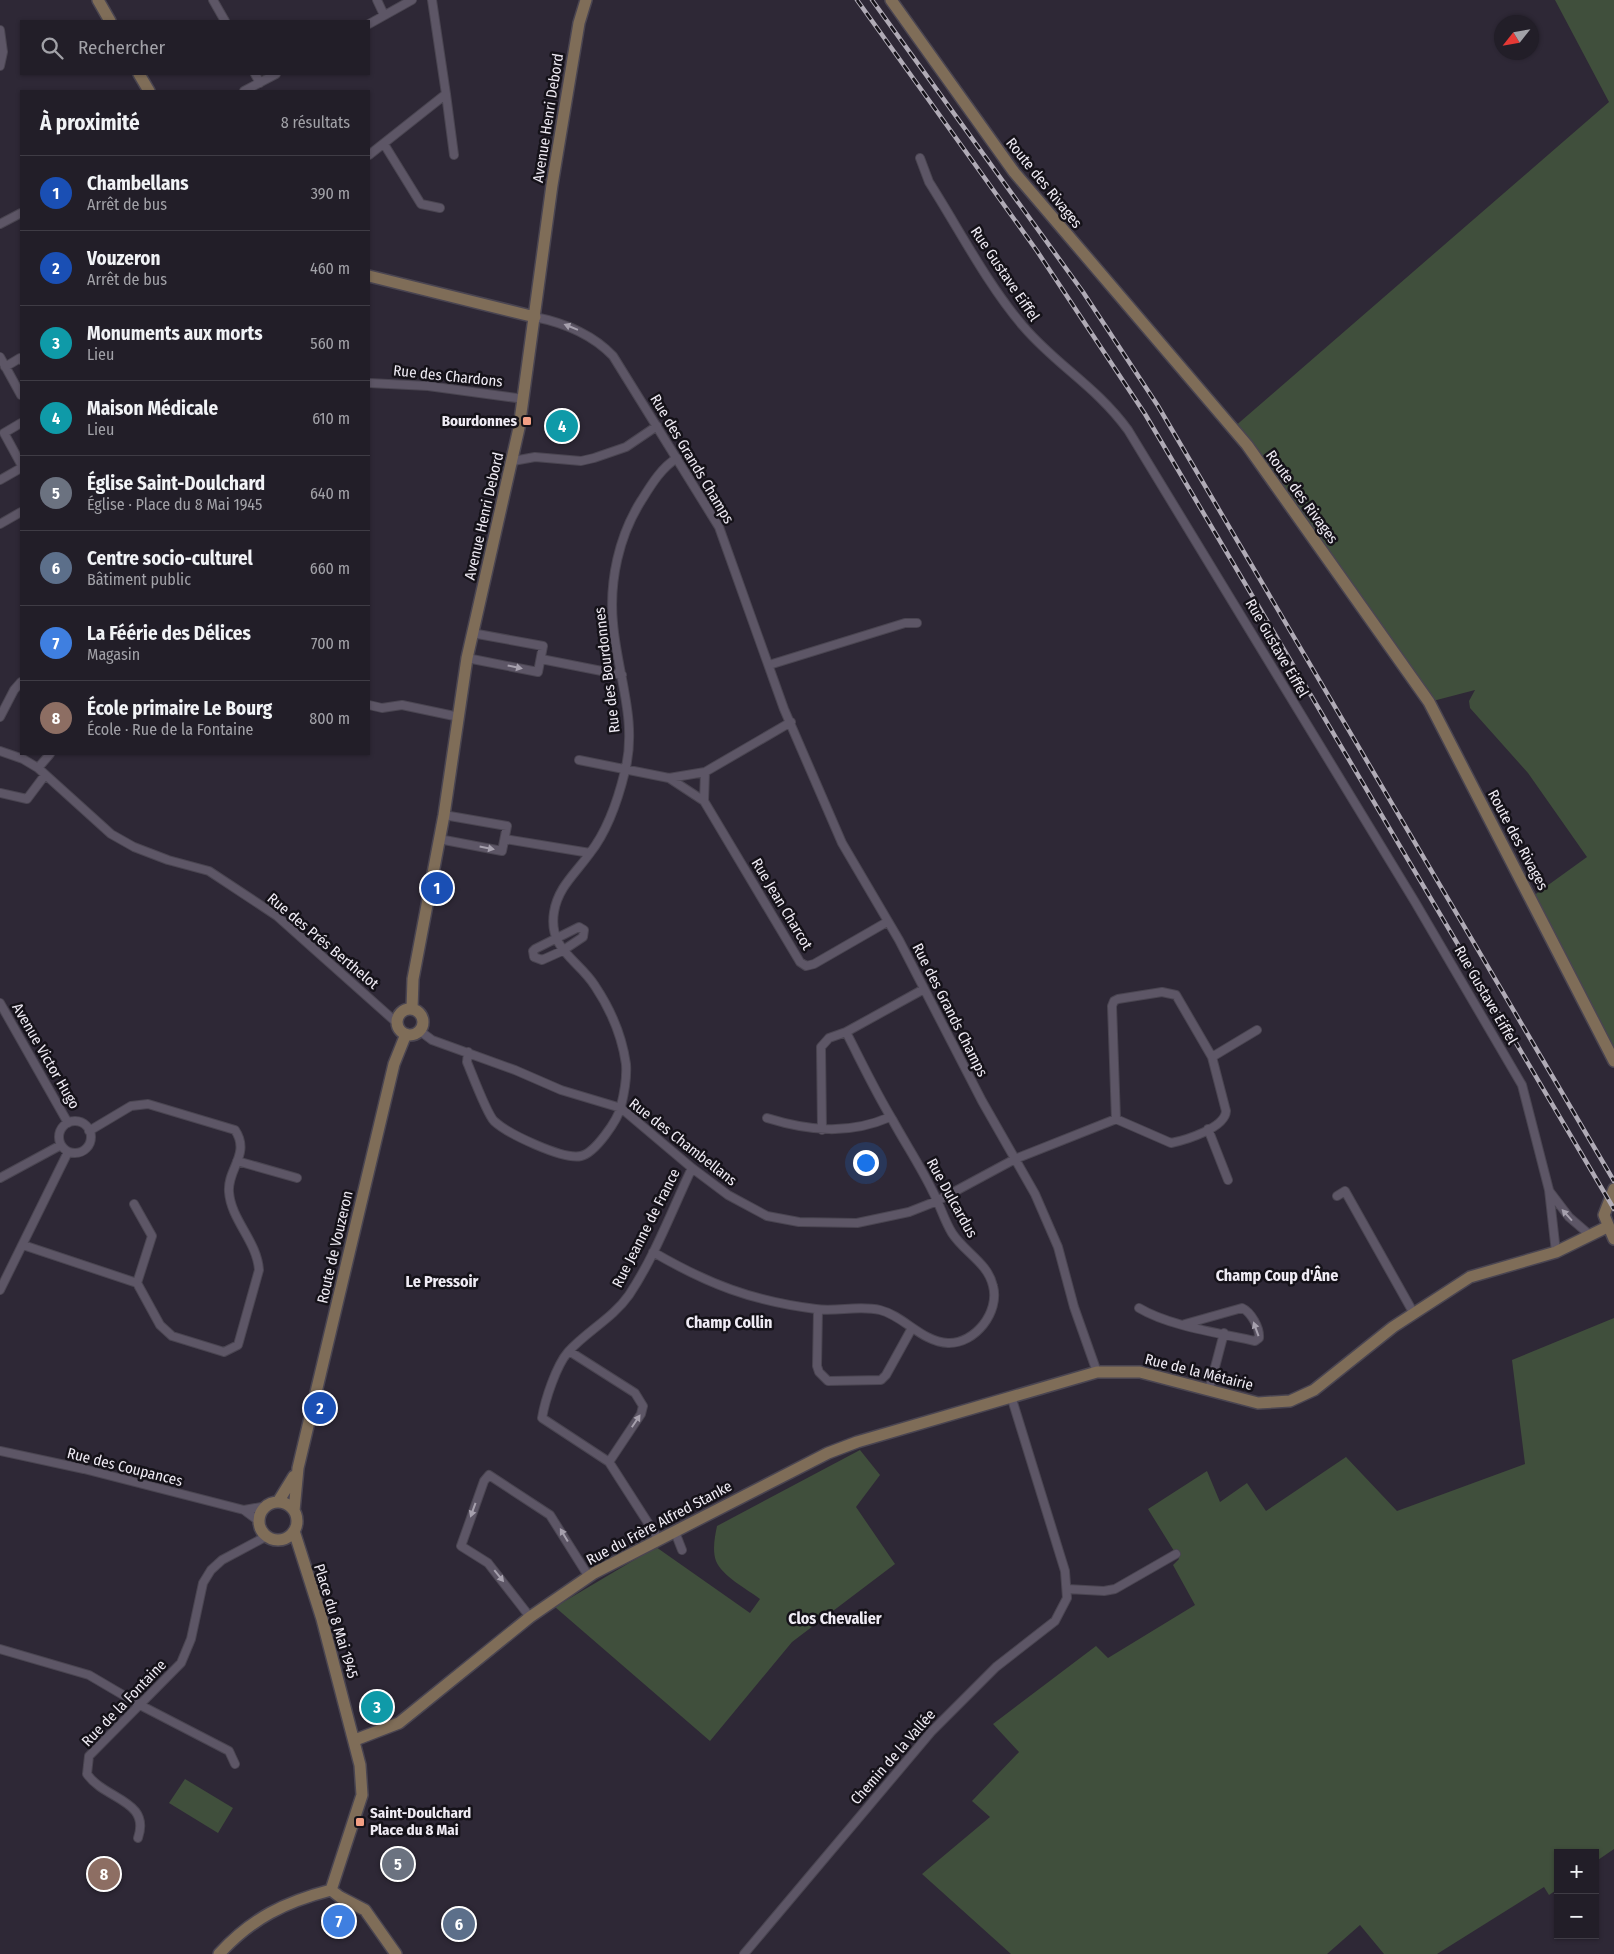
<!DOCTYPE html>
<html lang="fr">
<head>
<meta charset="utf-8">
<style>
  body { margin:0; font-family:"Fira Sans Condensed",sans-serif; background:#2a2730; color:#f1f3f6 }
  .controls { position:absolute; right:15px; bottom:15px; display:grid; overflow:hidden; border-radius:0px; box-shadow:0 1px 4px #0004 }
  .controls button { width:45px; height:45px; display:grid; place-items:center; padding:0; border:0; border-bottom:1px solid #3f3c45; background:#221e28; color:#f1f3f6; font:25px sans-serif }
  .compass { position:absolute; left:1494px; top:15px; width:45px; height:45px; border-radius:50%; background:#221e28; box-shadow:0 1px 4px #0004; rotate:239deg }
  .you { position:absolute; left:865px; top:1162px; width:18px; height:18px; margin:-12px; border:4px solid #fff; border-radius:50%; background:#1a73e8; box-shadow:0 0 0 8px #1a73e833 }
  .badge { display:grid; place-items:center; width:32px; height:32px; border-radius:50%; background:#0b8043; color:#fff; font-size:16px; font-weight:700 }
  .pin { position:absolute; translate:-50% -50%; border:2px solid #fff; box-shadow:0 1px 5px #0006 }
  .list { margin:0; padding:0; list-style:none }
  h2 { display:flex; justify-content:space-between; align-items:center; height:65px; margin:0; padding:0 20px; font-size:21px }
  h2 small { font-size:16px; font-weight:400; color:#a2a2a8 }
  .list li { display:grid; grid-template-columns:32px 1fr auto; gap:15px; align-items:center; box-sizing:border-box; height:75px; padding:0 20px; border-top:1px solid #3f3c45 }
  .list b { display:block; font-size:19px; white-space:nowrap }
  .list p { margin:0; font-size:16px; white-space:nowrap; color:#a2a2a8 }
  .list em { font-size:16px; font-style:normal; color:#a2a2a8 }
  .icon { flex:none; width:28px; height:28px; fill:none; stroke:currentColor; stroke-width:2; stroke-linecap:round; stroke-linejoin:round }
  .map { position:relative; flex:none; width:1614px; height:1954px; overflow:hidden }
  .search { position:absolute; background:#221e28; box-shadow:0 1px 4px #0004; left:20px; top:20px; width:350px; height:55px; display:flex; align-items:center; gap:12px; box-sizing:border-box; padding:0 18px; border-radius:0px; color:#a2a2a8; font-size:19px }
  .panel { position:absolute; background:#221e28; box-shadow:0 1px 4px #0004; left:20px; top:90px; width:350px; height:665px; border-radius:0px }
  .map>svg:first-child { display:block }
  .green { fill:#404f3c }
  .lines { fill:none; stroke-linecap:round; stroke-linejoin:round }
  .street-casing { stroke:#4a4551; stroke-width:10 }
  .secondary-casing { stroke:#4a4551; stroke-width:14 }
  .street { stroke:#5d5666; stroke-width:8 }
  .secondary { stroke:#7f6d58; stroke-width:11 }
  .rail-casing { stroke:#b0abb6; stroke-width:4.5 }
  .rail { stroke:#151219; stroke-width:2.5; stroke-dasharray:8; stroke-linecap:butt }
  .oneway { fill:#a6a0ad }
  .poi-dot { fill:#f39f84; stroke:#151219; stroke-width:2 }
  .labels { text-anchor:middle; stroke-width:5; stroke-linejoin:round; paint-order:stroke }
  .street-label { font-size:15px; fill:#efebf4; stroke:#151219 }
  .poi-label { font-size:15px; font-weight:bold; fill:#efebf4; stroke:#151219; text-anchor:end }
  .neighbourhood-label { font-size:16px; font-weight:bold; fill:#efebf4; stroke:#151219 }
</style>
</head>
<body>
<div class="map">
<svg width="1614" height="1954" viewBox="0 0 1614 1954">
  <rect width="100%" height="100%" fill="#2e2836"/>
  <path class="green" d="M1555,0H1614V1048L1533,896L1587,857L1528,773L1470,708L1469,701L1475,690L1429,702L1233,428L1609,102Z
    M1614,1318V1849L1595,1862V1853H1558V1889L1549,1895L1544,1887L1437,1954H1384L1360,1925L1327,1954H1011L922,1874L990,1817L972,1801L1019,1752L993,1724L1096,1646L1108,1658L1195,1605L1173,1565L1179,1559L1148,1509L1207,1471L1220,1502L1247,1483L1266,1511L1346,1457L1397,1511L1525,1464L1512,1360Z
    M860,1450L880,1475L856,1507L895,1564L792,1642L710,1741L555,1607L656,1547L750,1613L760,1599C747,1589 722,1576 716,1561C712,1550 715,1536 717,1526Z
    M185,1779L233,1808L218,1833L169,1803Z"/>
  <g class="lines">
    <g class="street-casing">
      <path id="street" d="M213,0L225,21
        M377,0L384,15
        M369,24L412,0
        M0,30L3,52L0,66
        M255,74L260,83
        M244,91L276,74
        M446,94L454,155
        M384,144L421,204L440,208
        M369,155L446,94L432,0
        M920,158L929,182C959,229 987,284 1023,326C1056,365 1096,386 1128,430L1415,902L1522,1085L1549,1190L1556,1252
        M0,224L21,213
        M535,317C565,323 592,334 613,356L719,527L784,709L842,843L899,940L982,1101L1035,1194L1058,1247L1074,1307L1097,1372
        M0,357L21,395
        M5,367L20,358L21,360
        M369,383L428,386L524,399
        M21,423L4,433L21,464
        M513,461L535,457L581,461L594,458L626,447L657,426
        M0,480L21,468
        M0,524L21,512
        M467,658L538,672L543,646L472,633
        M541,659L622,675
        M769,665L905,623H917
        M369,705L382,708L402,705L459,717
        M0,717L14,690L21,682
        M791,722L705,772L704,801L800,962L806,966L814,964L887,922
        M0,751L23,759L38,768L111,834L134,847L168,860L209,871L277,916L397,1023
        M579,760L669,778L705,772
        M38,768L50,754
        M669,778L704,801
        M0,793L27,799L45,775
        M439,839L502,851L507,826L444,815
        M505,839L590,853
        M579,927L584,930L583,937L562,951L542,960L534,957L533,951L535,949Z
        M1162,992L1176,995L1212,1057L1226,1111C1225,1128 1186,1140 1171,1143L1116,1119L1112,1006L1114,1001L1118,999Z
        M0,1003L68,1123
        M420,1031L432,1040L515,1070L561,1090L621,1108L692,1168L728,1195L767,1216L799,1222L857,1223L909,1212L937,1201L1015,1159L1116,1119
        M468,1052L467,1062C472,1074 487,1114 494,1121C508,1134 563,1160 581,1156C595,1153 618,1120 621,1106C624,1094 627,1077 626,1064C622,1036 611,1010 595,986C578,959 548,950 554,912C558,887 576,873 590,853C608,830 618,800 625,771C638,721 617,673 613,623C609,581 619,536 641,501C651,485 661,468 677,458
        M1212,1057L1257,1030
        M767,1118C809,1131 849,1135 890,1117
        M59 1137a16 16 0 1 1 32 0a16 16 0 1 1-32 0Z
        M1208,1129L1228,1180
        M822,1130L821,1047L829,1038L846,1032
        M237,1161L297,1178
        M0,1178L61,1145
        M1550,1192L1569,1217L1591,1236
        M1337,1196L1345,1191L1413,1312
        M134,1204L152,1236L137,1283
        M23,1245L137,1283L160,1325L172,1336L224,1352L238,1345L259,1270C257,1241 231,1220 229,1192C227,1169 251,1154 235,1130L148,1104L131,1106L89,1131
        M653,1252C708,1284 752,1301 816,1309C836,1312 859,1305 880,1310C904,1316 922,1342 948,1343C975,1344 1000,1312 993,1286C988,1263 964,1252 952,1233C944,1220 940,1205 933,1192C921,1167 905,1143 892,1119C875,1091 861,1061 846,1032L924,989
        M0,1290L68,1152
        M1139,1308C1169,1326 1219,1333 1255,1341L1259,1338C1260,1328 1251,1312 1242,1308L1185,1324
        M818,1310L817,1366L819,1372L828,1381L881,1380L886,1375L912,1328
        M569,1351L635,1393L643,1406L641,1414L609,1462
        M1209,1390L1224,1333
        M0,1451L84,1469L244,1510L260,1522
        M244,1510L267,1506
        M675,1532L682,1550
        M659,1540L609,1462L542,1418C545,1400 556,1366 568,1352C587,1331 613,1318 629,1295C655,1256 672,1210 692,1168
        M1067,1589L1104,1591L1115,1589L1176,1554
        M530,1617L488,1563L461,1546L484,1481L489,1475L550,1515L589,1577
        M0,1649L89,1675L140,1705L229,1751L235,1764
        M138,1838C151,1800 105,1800 87,1774L89,1756L181,1663L191,1639L203,1583L211,1570L222,1560L267,1536
        M744,1954L931,1732L996,1667L1055,1621L1067,1598L1065,1571L1011,1396"/>
    </g>
    <g class="secondary-casing">
      <path id="secondary" d="M98,0L110,21
        M891,0L1014,172L1247,445L1429,702L1614,1061
        M139,74L149,91
        M369,276L535,317
        M397 1022a13 13 0 1 1 26 0a13 13 0 1 1-26 0Z
        M412,1009L413,979L444,815L467,658L519,428L552,185L579,23L586,0
        M1614,1189L1604,1215L1614,1239
        M278,1502L294,1476
        M259 1521a19 19 0 1 1 38 0a19 19 0 1 1-38 0Z
        M294,1511L298,1468L394,1064L406,1034
        M294,1531L322,1619L360,1765L362,1795L331,1890
        M355,1740L399,1723L530,1617L594,1573L828,1453L857,1442L1097,1372H1140L1258,1403L1290,1401L1314,1390L1393,1327L1470,1277L1556,1252L1607,1227
        M331,1890L340,1897L365,1910L396,1954
        M219,1954C252,1918 285,1902 331,1890"/>
    </g>
    <use href="#street" class="street"/>
    <use href="#secondary" class="secondary"/>
    <g class="rail-casing">
      <path id="rail" d="M857,0L1037,251L1145,414L1614,1209
        M872,0L1083,292L1158,406L1614,1181"/>
    </g>
    <use href="#rail" class="rail"/>
  </g>
  <defs><path id="oneway-solid" d="M-6-.8H1V-3.2L6.5 0L1 3.2V.8H-6Z" transform="scale(1.25)"/></defs>
  <g class="oneway">
    <use href="#oneway-solid" transform="translate(571 327) rotate(-158)"/>
    <use href="#oneway-solid" transform="translate(515 667) rotate(12)"/>
    <use href="#oneway-solid" transform="translate(487 848) rotate(11)"/>
    <use href="#oneway-solid" transform="translate(1567 1215) rotate(-132)"/>
    <use href="#oneway-solid" transform="translate(1256 1329) rotate(-110)"/>
    <use href="#oneway-solid" transform="translate(636 1421) rotate(-56)"/>
    <use href="#oneway-solid" transform="translate(473 1510) rotate(110)"/>
    <use href="#oneway-solid" transform="translate(564 1535) rotate(-121)"/>
    <use href="#oneway-solid" transform="translate(499 1576) rotate(51)"/>
  </g>
  <g class="poi-dot">
    <rect x="522" y="416" width="10" height="10" rx="2.5"/>
    <rect x="355" y="1817" width="10" height="10" rx="2.5"/>
  </g>
  <g class="labels">
    <g class="street-label">
      <text transform="translate(548 118) rotate(-81)" y="5">Avenue Henri Debord</text>
      <text transform="translate(1044 183) rotate(51)" y="5">Route des Rivages</text>
      <text transform="translate(1005 274) rotate(56)" y="5">Rue Gustave Eiffel</text>
      <text transform="translate(448 376) rotate(6)" y="5">Rue des Chardons</text>
      <text transform="translate(692 459) rotate(59)" y="5">Rue des Grands Champs</text>
      <text transform="translate(1302 497) rotate(54)" y="5">Route des Rivages</text>
      <text transform="translate(484 516) rotate(-77)" y="5">Avenue Henri Debord</text>
      <text transform="translate(1277 648) rotate(60)" y="5">Rue Gustave Eiffel</text>
      <text transform="translate(607 670) rotate(-97)" y="5">Rue des Bourdonnes</text>
      <text transform="translate(1518 840) rotate(62)" y="5">Route des Rivages</text>
      <text transform="translate(782 904) rotate(59)" y="5">Rue Jean Charcot</text>
      <text transform="translate(323 941) rotate(40)" y="5">Rue des Prés Berthelot</text>
      <text transform="translate(1486 995) rotate(60)" y="5">Rue Gustave Eiffel</text>
      <text transform="translate(950 1010) rotate(63)" y="5">Rue des Grands Champs</text>
      <text transform="translate(46 1056) rotate(60)" y="5">Avenue Victor Hugo</text>
      <text transform="translate(683 1142) rotate(38)" y="5">Rue des Chambellans</text>
      <text transform="translate(952 1198) rotate(61)" y="5">Rue Dulcardus</text>
      <text transform="translate(646 1228) rotate(-63)" y="5">Rue Jeanne de France</text>
      <text transform="translate(335 1247) rotate(-77)" y="5">Route de Vouzeron</text>
      <text transform="translate(1199 1372) rotate(14)" y="5">Rue de la Métairie</text>
      <text transform="translate(125 1467) rotate(14)" y="5">Rue des Coupances</text>
      <text transform="translate(659 1523) rotate(-28)" y="5">Rue du Frère Alfred Stanke</text>
      <text transform="translate(336 1621) rotate(73)" y="5">Place du 8 Mai 1945</text>
      <text transform="translate(124 1703) rotate(-46)" y="5">Rue de la Fontaine</text>
      <text transform="translate(893 1757) rotate(-49)" y="5">Chemin de la Vallée</text>
    </g>
    <g class="poi-label">
      <text x="517" y="426">Bourdonnes</text>
      <text x="370" y="1818" text-anchor="start">Saint-Doulchard<tspan x="370" dy="17">Place du 8 Mai</tspan></text>
    </g>
    <g class="neighbourhood-label">
      <text x="1277" y="1281">Champ Coup d'Âne</text>
      <text x="442" y="1287">Le Pressoir</text>
      <text x="729" y="1328">Champ Collin</text>
      <text x="835" y="1624">Clos Chevalier</text>
    </g>
  </g>
</svg>
<div class="controls">
<button>+</button>
<button>−</button>
</div>
<svg class="compass" viewBox="-18 -18 36 36"><path d="M0-13l5 13h-10z" fill="#e53935"/><path d="M0 13l5-13h-10z" fill="#a2a2a8"/></svg>
<div class="you"></div>
<div class="pin badge" style="left:437px;top:888px;background:#1a4fb4">1</div>
<div class="pin badge" style="left:320px;top:1408px;background:#1a4fb4">2</div>
<div class="pin badge" style="left:377px;top:1707px;background:#0f9aa8">3</div>
<div class="pin badge" style="left:562px;top:426px;background:#0f9aa8">4</div>
<div class="pin badge" style="left:398px;top:1864px;background:#6b7280">5</div>
<div class="pin badge" style="left:459px;top:1924px;background:#5c6f8a">6</div>
<div class="pin badge" style="left:339px;top:1921px;background:#3f7fe0">7</div>
<div class="pin badge" style="left:104px;top:1874px;background:#8d6e63">8</div>
<div class="search"><svg class="icon" aria-label="search" viewBox="0 0 24 24"><circle cx="10" cy="10" r="6"/><path d="M15 15l6 6"/></svg>Rechercher</div>
<section class="panel">
<h2>À proximité<small>8 résultats</small></h2>
<ul class="list">
<li><span class="badge" style="background:#1a4fb4">1</span><div><b>Chambellans</b><p>Arrêt de bus</p></div><em>390 m</em></li>
<li><span class="badge" style="background:#1a4fb4">2</span><div><b>Vouzeron</b><p>Arrêt de bus</p></div><em>460 m</em></li>
<li><span class="badge" style="background:#0f9aa8">3</span><div><b>Monuments aux morts</b><p>Lieu</p></div><em>560 m</em></li>
<li><span class="badge" style="background:#0f9aa8">4</span><div><b>Maison Médicale</b><p>Lieu</p></div><em>610 m</em></li>
<li><span class="badge" style="background:#6b7280">5</span><div><b>Église Saint-Doulchard</b><p>Église · Place du 8 Mai 1945</p></div><em>640 m</em></li>
<li><span class="badge" style="background:#5c6f8a">6</span><div><b>Centre socio-culturel</b><p>Bâtiment public</p></div><em>660 m</em></li>
<li><span class="badge" style="background:#3f7fe0">7</span><div><b>La Féérie des Délices</b><p>Magasin</p></div><em>700 m</em></li>
<li><span class="badge" style="background:#8d6e63">8</span><div><b>École primaire Le Bourg</b><p>École · Rue de la Fontaine</p></div><em>800 m</em></li>
</ul>
</section>
</div>
</body>
</html>
